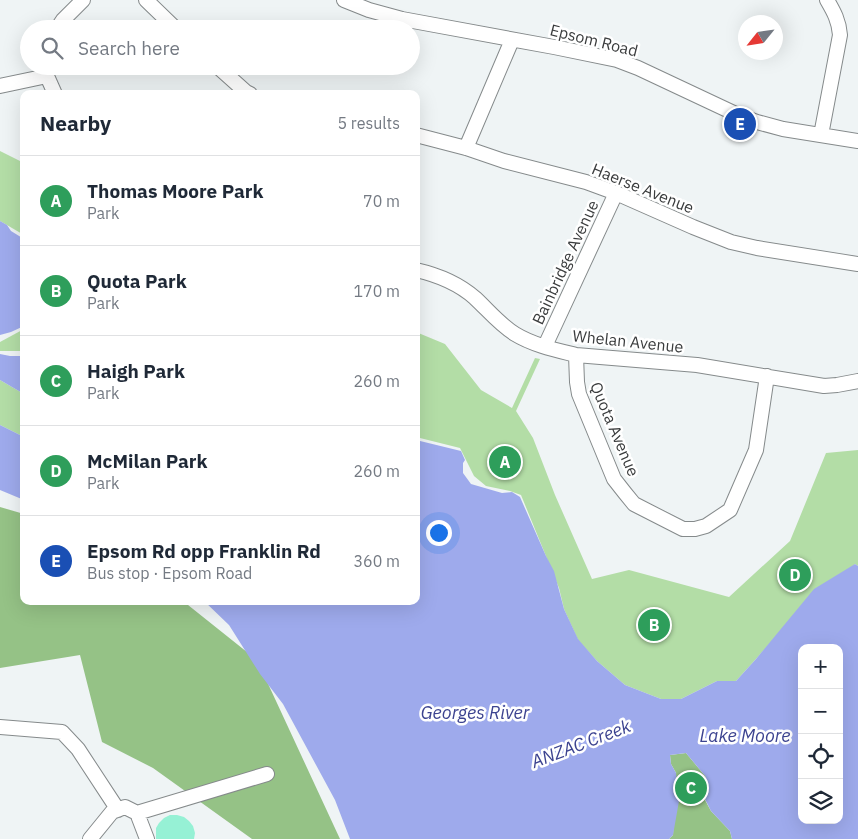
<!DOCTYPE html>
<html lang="en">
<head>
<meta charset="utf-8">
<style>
  body { margin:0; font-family:"IBM Plex Sans",sans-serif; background:#f6f6f7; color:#1f2937 }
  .controls { position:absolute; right:15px; bottom:15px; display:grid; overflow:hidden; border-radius:10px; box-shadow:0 5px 20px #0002 }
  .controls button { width:45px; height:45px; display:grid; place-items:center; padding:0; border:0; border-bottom:1px solid #e0e1e3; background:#fff; color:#1f2937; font:25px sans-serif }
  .compass { position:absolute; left:738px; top:15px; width:45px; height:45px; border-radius:50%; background:#fff; box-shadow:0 5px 20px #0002; rotate:240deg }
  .you { position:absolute; left:438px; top:532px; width:18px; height:18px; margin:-12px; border:4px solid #fff; border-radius:50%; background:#1a73e8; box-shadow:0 0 0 8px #1a73e833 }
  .badge { display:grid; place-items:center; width:32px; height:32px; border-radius:50%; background:#d04725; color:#fff; font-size:16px; font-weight:700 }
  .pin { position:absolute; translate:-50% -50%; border:2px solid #fff; box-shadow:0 1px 5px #0006 }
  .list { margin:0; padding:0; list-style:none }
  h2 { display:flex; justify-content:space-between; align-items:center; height:65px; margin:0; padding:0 20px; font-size:21px }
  h2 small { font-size:16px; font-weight:400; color:#747a83 }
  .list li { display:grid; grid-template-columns:32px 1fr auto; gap:15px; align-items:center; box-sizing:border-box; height:90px; padding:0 20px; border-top:1px solid #e0e1e3 }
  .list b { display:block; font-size:19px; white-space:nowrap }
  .list p { margin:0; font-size:16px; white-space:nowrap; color:#747a83 }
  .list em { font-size:16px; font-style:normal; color:#747a83 }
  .icon { flex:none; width:28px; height:28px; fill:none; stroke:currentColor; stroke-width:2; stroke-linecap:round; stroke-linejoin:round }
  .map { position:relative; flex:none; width:858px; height:839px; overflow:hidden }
  .search { position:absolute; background:#fff; box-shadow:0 5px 20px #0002; left:20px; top:20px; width:400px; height:55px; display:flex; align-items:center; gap:12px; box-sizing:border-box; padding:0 18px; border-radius:28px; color:#747a83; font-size:19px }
  .panel { position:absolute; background:#fff; box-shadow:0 5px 20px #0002; left:20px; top:90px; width:400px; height:515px; border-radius:10px }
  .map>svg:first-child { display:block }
  .green { fill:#b3dda6 }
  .forest { fill:#95c286 }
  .water { fill:#9eaaec; fill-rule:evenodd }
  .building { fill:#96f1d5 }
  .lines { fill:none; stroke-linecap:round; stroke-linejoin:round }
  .minor-casing { stroke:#858a8b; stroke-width:16 }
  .minor { stroke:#fff; stroke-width:14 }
  .labels { text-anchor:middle; stroke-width:5; stroke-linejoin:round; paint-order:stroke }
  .street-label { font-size:16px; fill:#3a3c3d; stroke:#fff }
  .water-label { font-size:18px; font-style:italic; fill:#3c4390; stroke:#fff }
</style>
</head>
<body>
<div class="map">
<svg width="858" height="839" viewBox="0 0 858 839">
  <rect width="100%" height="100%" fill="#eff4f5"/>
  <path class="green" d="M0,151L24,163V235L0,221Z
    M24,329V351H0V342Z
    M416,332L445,344L481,390L512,408L535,358L540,359L516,411L533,438L555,495L592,579L629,570L729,597L790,541L826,453L858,450V566L855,564L777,635L756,659L736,681H717L681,699H661L625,685L597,661L578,640L564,609L559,588L521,495L510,491L486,486L474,476L460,448L416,437Z
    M0,380L24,394V437L0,425Z"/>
  <path class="forest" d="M0,507L24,514V601H183L257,660L340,839H252L153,768L102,742L80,655L0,668Z
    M686,753L706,777L705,800L711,811L730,831L732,839H669L673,835L676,773L671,764L670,755Z"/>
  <path class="water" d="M0,221L7,225L11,231L24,239V326L11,332L0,335Z
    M0,354L10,356H24V394L0,380Z
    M0,425L24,437V500L0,490Z
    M416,440L461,451L465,460L463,463V473L471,484L502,493L512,492L520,497L546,556L554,571L564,609L578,639L597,661L625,685L661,699H681L717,681H736L756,659L814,589L855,564L858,566V839H732L730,831L711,811L705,799L706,777L686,753L670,755L671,764L676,773L679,801L673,835L669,839H350L335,800L283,704L260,674L229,625L204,601H416ZM802,648H839V820H802Z"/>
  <path class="building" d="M170,815H177L184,817L189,821L193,826L195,833L194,839H156V828L159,823L164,818Z"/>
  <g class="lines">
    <g class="minor-casing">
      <path id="minor" d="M146,0L176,29
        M344,0L369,10L402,19L554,47L617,60L638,68L738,115L757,122L783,129L858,141
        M57,29L63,20L83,0
        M47,66V76L55,94
        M217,66L246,92L250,94
        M0,86L47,76
        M416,135L466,148L504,161L586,182L616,193L693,227L731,242L757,248L858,264
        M821,135L840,35C839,21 834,12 827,0
        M466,148L512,40
        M416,270C438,275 458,283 475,298C488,310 499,324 515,334C533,345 556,350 576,355L697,365L824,386L837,385L858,381
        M545,346L616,193
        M576,355L577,382L579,394L614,479L625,493L634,504L683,529H695L706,526L730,510L756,450L767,376
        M0,727L62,732L78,749L118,810
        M137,813L267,774
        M90,839L112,812L125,807L137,813L147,839"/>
    </g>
    <use href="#minor" class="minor"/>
  </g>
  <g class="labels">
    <g class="street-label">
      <text transform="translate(594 40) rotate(14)" y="6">Epsom Road</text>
      <text transform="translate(643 188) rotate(22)" y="6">Haerse Avenue</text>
      <text transform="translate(565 262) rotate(-65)" y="6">Bainbridge Avenue</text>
      <text transform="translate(628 341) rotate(6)" y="6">Whelan Avenue</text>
      <text transform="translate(615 429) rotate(67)" y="6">Quota Avenue</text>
    </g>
    <g class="water-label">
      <text x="475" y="719">Georges River</text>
      <text x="745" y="742">Lake Moore</text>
      <text transform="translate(581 744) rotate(-21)" y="6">ANZAC Creek</text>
    </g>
  </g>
</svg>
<div class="controls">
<button>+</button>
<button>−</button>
<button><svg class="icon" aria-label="locate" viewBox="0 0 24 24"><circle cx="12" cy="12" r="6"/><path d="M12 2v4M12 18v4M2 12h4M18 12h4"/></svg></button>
<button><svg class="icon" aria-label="layers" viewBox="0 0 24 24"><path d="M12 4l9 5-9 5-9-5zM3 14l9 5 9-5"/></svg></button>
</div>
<svg class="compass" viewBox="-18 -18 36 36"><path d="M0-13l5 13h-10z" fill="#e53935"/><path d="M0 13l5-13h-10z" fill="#747a83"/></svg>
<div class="you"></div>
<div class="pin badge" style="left:505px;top:462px;background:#2e9e5b">A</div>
<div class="pin badge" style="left:654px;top:625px;background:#2e9e5b">B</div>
<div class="pin badge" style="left:691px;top:788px;background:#2e9e5b">C</div>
<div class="pin badge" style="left:795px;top:575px;background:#2e9e5b">D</div>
<div class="pin badge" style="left:740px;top:124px;background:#1a4fb4">E</div>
<div class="search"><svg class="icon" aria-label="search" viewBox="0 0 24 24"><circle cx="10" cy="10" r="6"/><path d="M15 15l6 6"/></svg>Search here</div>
<section class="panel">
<h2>Nearby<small>5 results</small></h2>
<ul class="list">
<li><span class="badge" style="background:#2e9e5b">A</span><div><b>Thomas Moore Park</b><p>Park</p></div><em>70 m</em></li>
<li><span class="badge" style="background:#2e9e5b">B</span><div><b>Quota Park</b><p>Park</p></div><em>170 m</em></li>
<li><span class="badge" style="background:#2e9e5b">C</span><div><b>Haigh Park</b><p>Park</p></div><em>260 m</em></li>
<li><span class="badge" style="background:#2e9e5b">D</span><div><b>McMilan Park</b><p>Park</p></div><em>260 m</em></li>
<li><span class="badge" style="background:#1a4fb4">E</span><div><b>Epsom Rd opp Franklin Rd</b><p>Bus stop · Epsom Road</p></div><em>360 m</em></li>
</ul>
</section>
</div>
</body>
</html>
